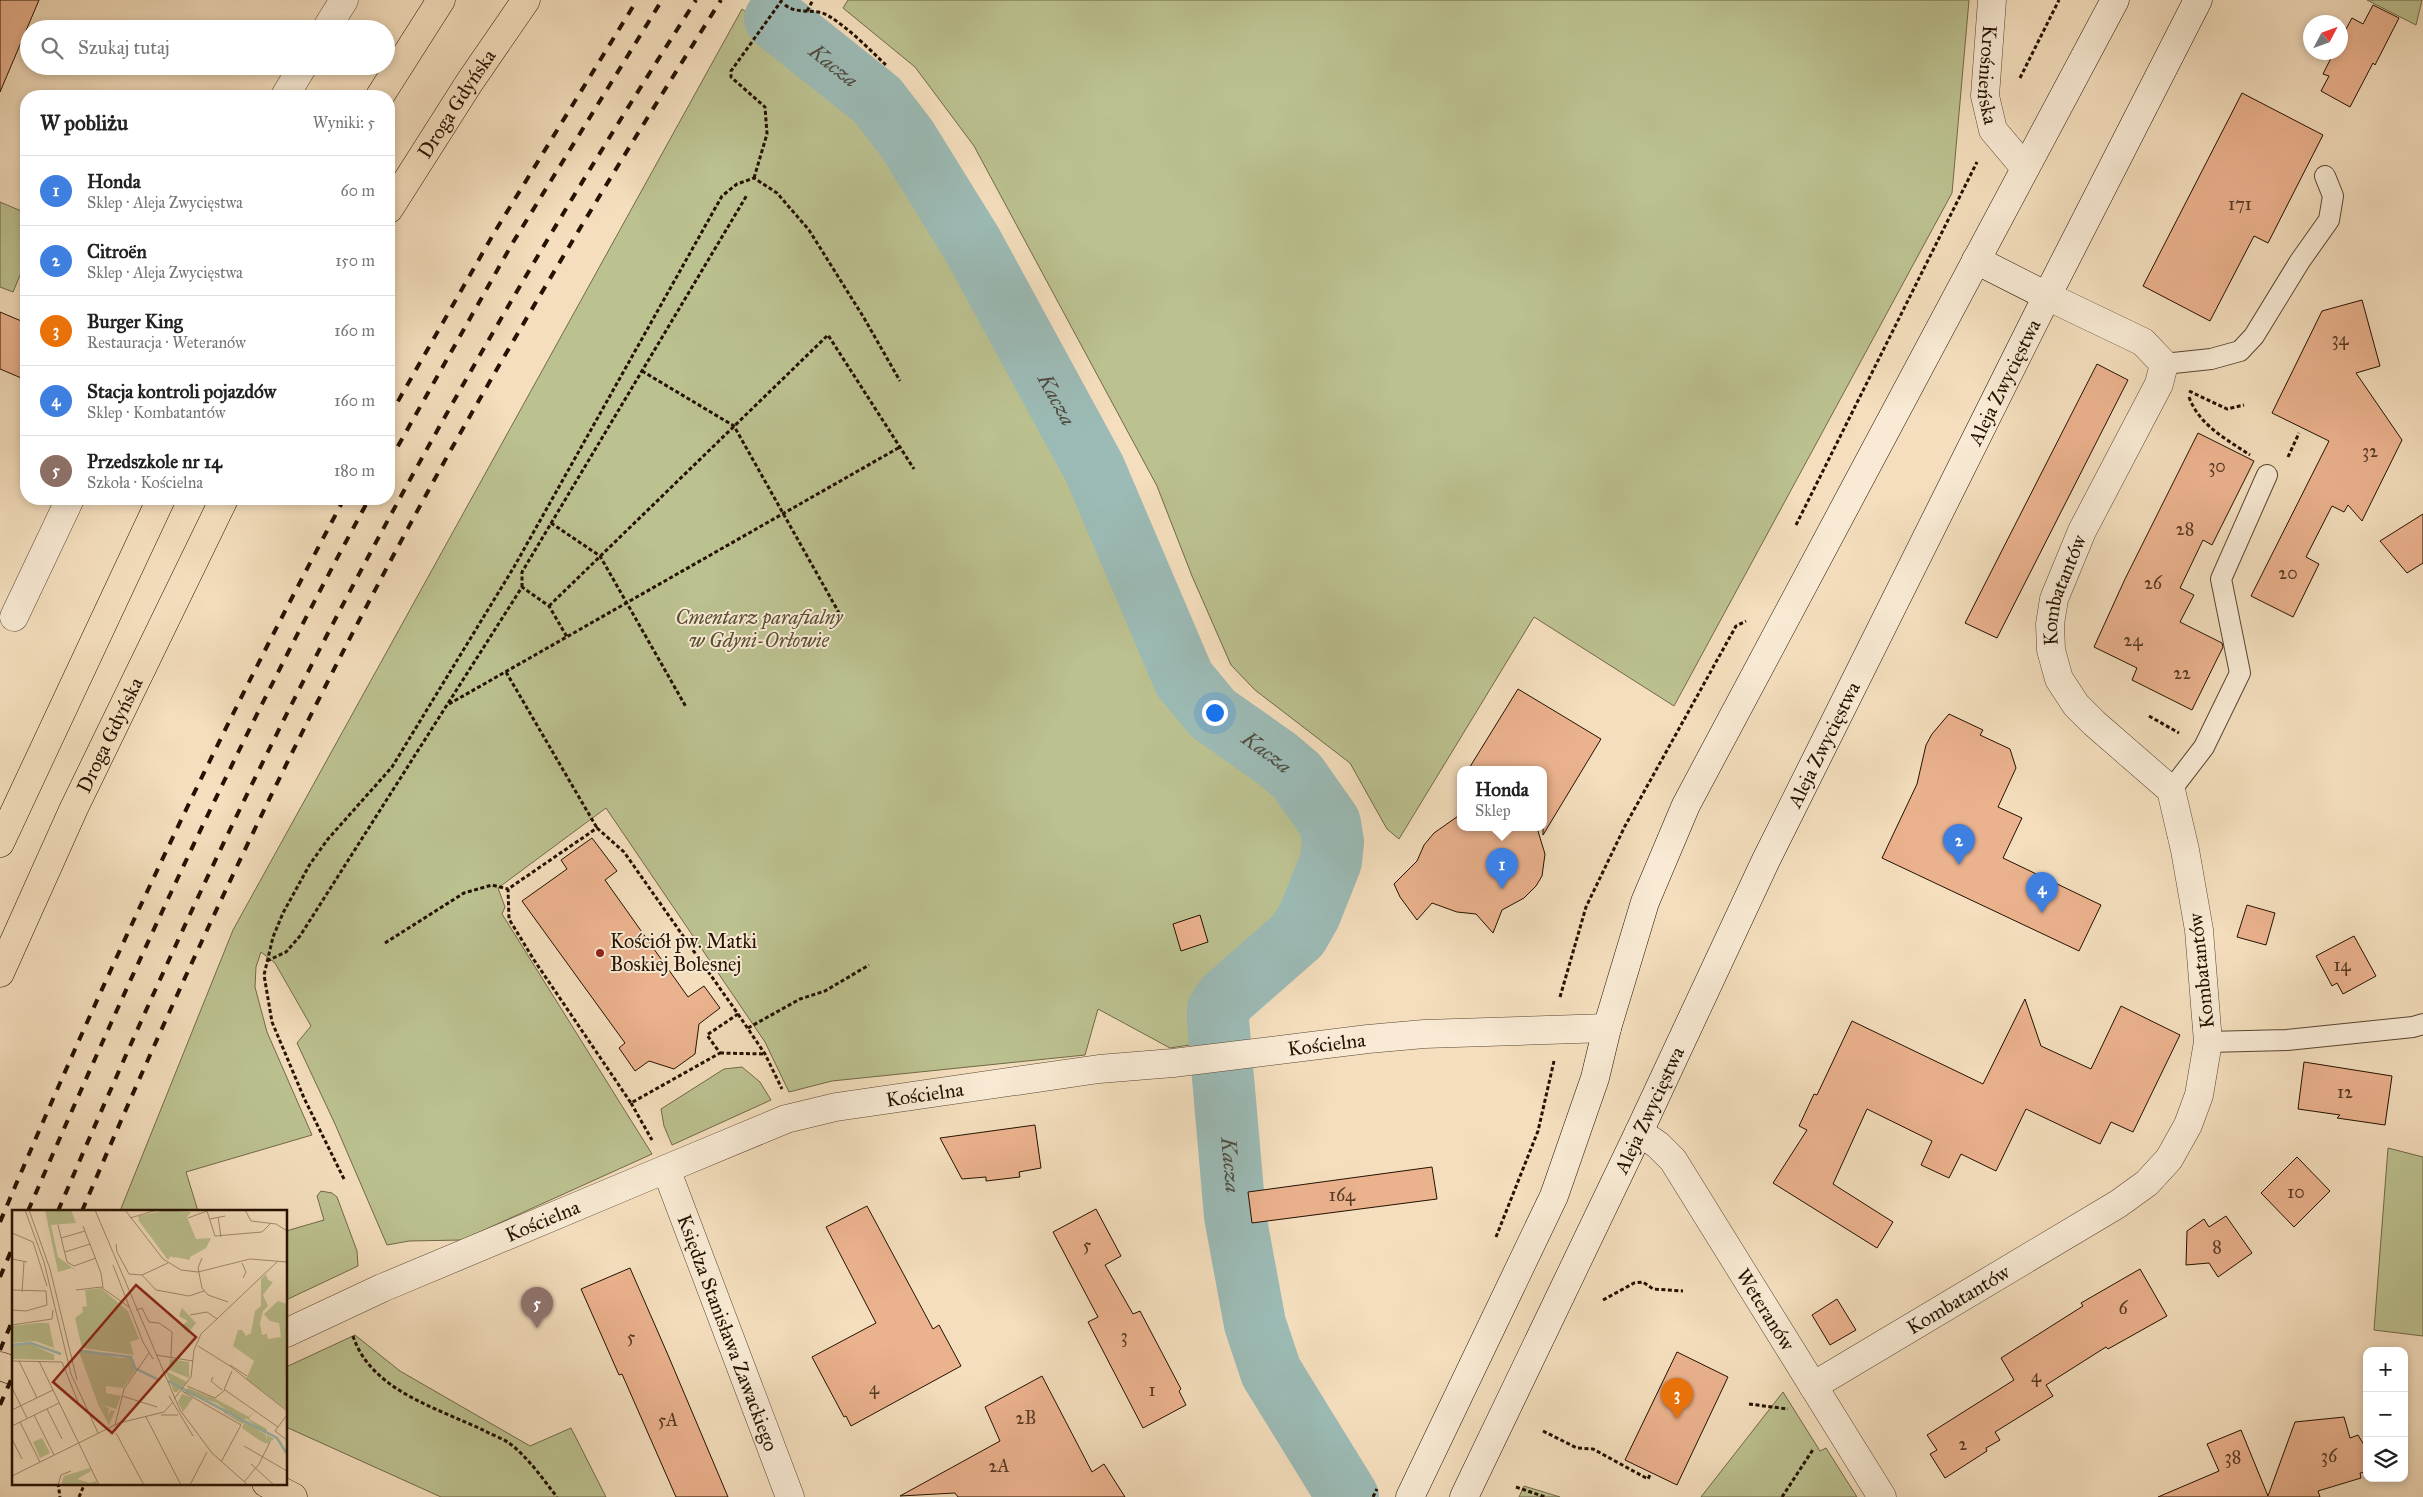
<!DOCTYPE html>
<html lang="pl">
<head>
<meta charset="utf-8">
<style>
  body { margin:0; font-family:"IM FELL Great Primer",serif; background:#f6f6f6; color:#222 }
  .controls { position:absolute; right:15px; bottom:15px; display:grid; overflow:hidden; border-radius:10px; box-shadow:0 2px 8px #0003 }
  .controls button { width:45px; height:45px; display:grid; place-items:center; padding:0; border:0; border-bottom:1px solid #e0e0e0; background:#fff; color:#222; font:25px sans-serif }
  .compass { position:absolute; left:2303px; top:15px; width:45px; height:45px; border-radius:50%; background:#fff; box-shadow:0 2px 8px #0003; rotate:49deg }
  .you { position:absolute; left:1214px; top:712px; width:18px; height:18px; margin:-12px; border:4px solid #fff; border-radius:50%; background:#1a73e8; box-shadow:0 0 0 8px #1a73e833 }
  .badge { display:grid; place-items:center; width:32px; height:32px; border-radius:50%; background:#0b8043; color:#fff; font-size:16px; font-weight:700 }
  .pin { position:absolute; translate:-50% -41px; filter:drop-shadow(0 1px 2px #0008) }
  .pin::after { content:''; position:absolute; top:26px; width:18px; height:15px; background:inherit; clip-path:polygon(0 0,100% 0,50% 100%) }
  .popup { position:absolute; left:1457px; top:766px; width:90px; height:65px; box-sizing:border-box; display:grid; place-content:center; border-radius:10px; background:#fff; filter:drop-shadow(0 1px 4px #0005); font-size:16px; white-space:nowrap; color:#767676 }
  .popup b { font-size:19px; color:#222 }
  .popup::after { content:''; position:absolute; left:50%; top:100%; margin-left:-10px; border:10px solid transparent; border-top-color:#fff }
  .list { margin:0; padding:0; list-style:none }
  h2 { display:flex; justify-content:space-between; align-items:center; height:65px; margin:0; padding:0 20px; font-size:21px }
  h2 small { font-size:16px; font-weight:400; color:#767676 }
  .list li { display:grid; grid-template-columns:32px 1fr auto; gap:15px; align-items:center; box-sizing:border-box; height:70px; padding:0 20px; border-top:1px solid #e0e0e0 }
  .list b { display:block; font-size:19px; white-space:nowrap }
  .list p { margin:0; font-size:16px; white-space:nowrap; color:#767676 }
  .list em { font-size:16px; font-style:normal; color:#767676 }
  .icon { flex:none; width:28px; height:28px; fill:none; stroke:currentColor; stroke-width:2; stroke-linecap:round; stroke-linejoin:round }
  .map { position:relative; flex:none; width:2423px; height:1497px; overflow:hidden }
  .search { position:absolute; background:#fff; box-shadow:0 2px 8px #0003; left:20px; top:20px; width:375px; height:55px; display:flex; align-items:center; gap:12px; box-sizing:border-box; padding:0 18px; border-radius:28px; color:#767676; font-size:19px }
  .panel { position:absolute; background:#fff; box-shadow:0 2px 8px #0003; left:20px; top:90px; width:375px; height:415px; border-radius:20px }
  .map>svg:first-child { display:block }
  .green { fill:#bcc190; stroke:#706948 }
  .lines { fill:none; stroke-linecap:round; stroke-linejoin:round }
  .river { stroke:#9cbbb6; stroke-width:62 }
  .building { fill:#ebb28e; stroke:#241100 }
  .lane-casing { stroke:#58442f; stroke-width:22 }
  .street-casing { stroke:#58442f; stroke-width:29 }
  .secondary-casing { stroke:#241100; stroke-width:29 }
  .primary-casing { stroke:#241100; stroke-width:29 }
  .path { stroke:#241100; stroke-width:3; stroke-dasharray:4 2.5; stroke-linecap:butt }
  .lane { stroke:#f8ead4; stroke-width:20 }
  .street { stroke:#f8ead4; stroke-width:28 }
  .secondary { stroke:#f8ead4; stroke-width:28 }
  .primary { stroke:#f4debd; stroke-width:28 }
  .rail { stroke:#241100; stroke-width:4; stroke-dasharray:9 9; stroke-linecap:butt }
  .poi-dot { fill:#8f2418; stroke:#f8ead4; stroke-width:2 }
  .labels { text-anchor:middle; stroke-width:4; stroke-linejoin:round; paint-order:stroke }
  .number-label { font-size:18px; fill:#563924 }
  .street-label { font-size:20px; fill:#241100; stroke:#f8ead4 }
  .park-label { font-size:20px; font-style:italic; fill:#594f32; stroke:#f8ead4 }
  .poi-label { font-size:20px; fill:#241100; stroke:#f8ead4; text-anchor:start }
  .water-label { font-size:21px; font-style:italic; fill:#4e4c40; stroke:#f8ead4 }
  .inset-river { fill:none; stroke:#9cbbb6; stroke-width:2.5 }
  .inset-road { fill:none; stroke:#a18c71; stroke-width:1 }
  .view { fill:#8f2418; fill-opacity:0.15; stroke:#8f2418; stroke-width:2.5 }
  .inset-edge { fill:none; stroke:#241100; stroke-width:2.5 }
</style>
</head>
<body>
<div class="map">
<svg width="2423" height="1497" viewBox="0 0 2423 1497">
  <rect width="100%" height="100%" fill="#f4debd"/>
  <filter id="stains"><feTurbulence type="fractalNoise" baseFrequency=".004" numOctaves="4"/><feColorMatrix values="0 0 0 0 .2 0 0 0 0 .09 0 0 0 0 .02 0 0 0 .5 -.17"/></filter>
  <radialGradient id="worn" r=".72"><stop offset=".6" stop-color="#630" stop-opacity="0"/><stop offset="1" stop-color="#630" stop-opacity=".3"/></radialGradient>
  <path class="green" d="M848,0H1969L1952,193L1674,706L1534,617L1399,839L1387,829L1350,763L1255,690L1231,665L1192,576L1157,486L974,146L915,67L843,8Z
    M2367,0H2422L2416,25Z
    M742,9L883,114L1083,482L1174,682L1199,717L1232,741L1253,762L1290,791L1307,813L1321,823L1324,841L1318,878L1292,933L1256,964L1220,986L1207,1009L1209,1042L1170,1048L1098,1009L1085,1055L832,1081L789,1092L765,1042L606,808L498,888L505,907L502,914L652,1154L462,1240L409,1241L387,1245L335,1124L297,1043L311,1026L275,963L261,952L256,967L255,987L267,1032L312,1135L186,1172L198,1211H120L233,930Z
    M0,202L26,213V261L13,292L0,287Z
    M742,1067L760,1082L771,1100L672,1145L664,1126L661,1109L724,1069Z
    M2388,1148L2423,1157V1336L2374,1330Z
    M321,1191L332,1193L337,1197L357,1251L358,1266L286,1300V1231L324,1220L317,1196Z
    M355,1335L400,1371L530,1446L571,1428L606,1497H441L286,1427V1367Z
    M1783,1392L1820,1451L1826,1448L1857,1497H1701Z
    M1524,1486L1560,1497H1519Z"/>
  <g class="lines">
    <path class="river" id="s1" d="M775,19L877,100L907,139L972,244L1094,468L1184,679L1213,714L1277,759L1297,776L1330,823L1333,842L1331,861L1310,914L1298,935L1225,999L1218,1010V1020L1235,1216L1255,1324L1271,1372L1348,1497"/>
  </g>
  <path class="building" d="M0,0H39L0,92Z
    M2373,5L2399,18L2375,65L2373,63L2350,107L2321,91L2329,76L2323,74L2334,52H2340V40L2352,18L2363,24Z
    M2242,93L2323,135L2268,243L2254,236L2210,321L2143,286Z
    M2362,300L2380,366L2356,373L2402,440L2362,521L2348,505L2344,512L2332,506L2306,557L2319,564L2293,617L2251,596L2329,441L2272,413L2322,311Z
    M0,312L26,323V380L0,369Z
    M2097,364L2128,380L1997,638L1965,623Z
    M2198,433L2254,461L2212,545L2203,540L2180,588L2194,595L2180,622L2222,643L2223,647L2192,710L2132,680L2137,668L2094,647L2125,579Z
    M2423,514V563L2407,573L2380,541Z
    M1518,689L1601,739L1543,835V770H1468Z
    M1949,714L1983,730L1980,735L2010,749L2016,768L1998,807L2022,818L2003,858L2101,905L2079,951L1882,858L1917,784L1926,745L1932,734Z
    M1461,814V828H1537L1545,854L1542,876L1536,886L1524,898L1502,910L1493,933L1476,914L1457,912L1432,903L1417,920L1400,897L1394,884L1417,861L1424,845L1434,833Z
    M592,838L617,871L605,880L688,997L704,986L720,1008L699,1024L695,1054L674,1069L649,1061L635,1071L619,1048L625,1043L522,901L567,869L561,860Z
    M2247,905L2275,913L2266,945L2237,937Z
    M1200,915L1208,942L1181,951L1173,924Z
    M2354,936L2376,976L2343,994L2337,983L2332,986L2316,956Z
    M2025,999L2041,1046L2091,1069L2121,1006L2180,1035L2133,1132L2111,1122L2100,1144L2026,1109L1996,1171L1961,1154L1949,1178L1921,1165L1932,1141L1867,1109L1833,1184L1893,1222L1877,1248L1773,1183L1807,1130L1799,1126L1814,1094L1817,1095L1852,1021L1983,1084Z
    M2304,1062L2392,1076L2385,1125L2337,1118L2340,1115L2298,1109Z
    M1035,1125L1041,1168L1019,1172L1020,1177L986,1181V1177L962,1179L940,1138Z
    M2297,1157L2330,1191L2294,1227L2261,1193Z
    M1432,1167L1437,1199L1252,1223L1248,1192Z
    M867,1206L933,1329L939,1325L961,1366L851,1426L846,1416L844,1417L812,1357L876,1323L826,1227Z
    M1096,1209L1121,1256L1105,1265L1133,1314L1140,1311L1181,1389L1179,1391L1186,1405L1143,1428L1088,1322L1098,1317L1053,1232Z
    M2226,1216L2252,1253L2218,1277L2209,1263L2186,1265L2187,1231L2204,1219L2209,1227Z
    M630,1268L668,1355L728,1497H676L622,1374L619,1375L581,1289Z
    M2140,1269L2167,1316L2108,1349L2106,1347L2046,1385L2053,1396L1995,1432L2000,1440L1986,1448L1987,1451L1945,1478L1930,1454L1937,1450L1927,1435L2014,1380L2001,1358L2083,1306L2081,1303Z
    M1837,1299L1856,1330L1830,1345L1812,1315Z
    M1677,1352L1728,1377L1677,1485L1625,1460Z
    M1042,1376L1092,1472L1104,1464L1125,1497H958L955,1493L900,1496L1000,1441L985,1407Z
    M2344,1417L2350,1438L2358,1435L2367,1450V1472L2360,1473L2361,1478L2318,1491L2320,1497H2158L2219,1471L2207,1444L2241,1430L2268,1496L2295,1422Z"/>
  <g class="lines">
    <g class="lane-casing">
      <path id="lane" d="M2164,364L2211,359L2240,351L2254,336L2300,261L2329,220L2333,196L2325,176
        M2171,790L2204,747L2240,673L2221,579L2267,475
        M2208,1042L2287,1040L2413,1027L2423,1024"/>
    </g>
    <g class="street-casing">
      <g id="street">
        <path id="s2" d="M1992,0L1985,96L1993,130L2025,168"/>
        <path d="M326,29L344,0"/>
        <path d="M285,96L303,66"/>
        <path d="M14,617L70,499"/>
        <path id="s3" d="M1639,1132L1658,1145L1673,1160L1882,1497"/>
        <path id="s4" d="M666,1169L790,1497"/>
        <path id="s5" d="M286,1333L382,1288L666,1169L786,1119L836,1107L1099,1069L1173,1063L1368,1039L1424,1034L1607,1028"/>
        <path id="s6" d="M1813,1386L2118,1204L2147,1183L2169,1159L2188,1125L2199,1095L2208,1042L2199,930L2185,850L2171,790L2094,723L2076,705L2059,679L2051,650L2050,624L2054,599L2082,531L2159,384L2164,364L2143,342L2047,296"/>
      </g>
    </g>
    <g class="secondary-casing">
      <g id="secondary">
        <path d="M1976,260L2047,296"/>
        <path d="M1410,1497L1554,1196L1595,1078L1607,1028L1645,902L1686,805L2115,0"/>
        <path id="s7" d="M1464,1497L1639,1132L1766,860L2047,296L2198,0"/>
      </g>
    </g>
    <g class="primary-casing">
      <g id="primary">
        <path d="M380,96L441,0"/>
        <path id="s8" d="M389,209L469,83L526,0"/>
        <path d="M0,843L161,499"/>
        <path id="s9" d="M0,973L74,808L224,499"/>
        <path d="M0,1366L14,1371"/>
        <path d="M266,1483L293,1497"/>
      </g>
    </g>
    <path class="path" d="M785,5C798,15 814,8 827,15C849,28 869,49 887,66
      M807,11L813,0
      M2020,78L2059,0
      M754,178L767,134L765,107L731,77V71L782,0
      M642,371L734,426L843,620
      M2189,391L2227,409L2244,405
      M2189,397C2199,425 2226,439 2250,455
      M2288,457L2299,433
      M551,523L600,556L686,707
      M1796,525L1977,162
      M522,587V572L747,195
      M549,606L828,335L914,469
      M506,672L597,828
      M449,704L900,447
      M2149,716L2179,733
      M597,828L624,852L738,1014L707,1035L720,1053L631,1103L534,960L509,919L508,889Z
      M385,943L464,893L492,885L508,889
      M267,961L286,952L300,936L522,587L549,606L567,637
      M1560,997L1586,907L1625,826L1736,626L1746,621
      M738,1014L765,1054L782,1089
      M748,1028L800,999L825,991L869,965
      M720,1053L765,1054
      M631,1103L652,1140
      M344,1179L304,1098L272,1022L264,975L273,937L283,913L310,864L328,839L392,767L514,567L722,196L737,184L754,178L777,193L809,230L864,318L900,381
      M1496,1237L1538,1131L1554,1061
      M1603,1300L1634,1283L1643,1282L1653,1289L1683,1291
      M353,1336C371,1391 438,1408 485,1431C492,1435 502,1438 509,1443C528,1457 542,1478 557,1497
      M1749,1404L1788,1409
      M1543,1431L1577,1448L1593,1449L1648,1479L1651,1473
      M58,1483L60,1497
      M1516,1487L1545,1497
      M79,1497L85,1483
      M1373,1497L1377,1489
      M1782,1497L1814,1448"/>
    <use href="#lane" class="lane"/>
    <use href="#street" class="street"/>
    <use href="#secondary" class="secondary"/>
    <use href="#primary" class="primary"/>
    <path class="rail" d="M389,417L494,233L637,0
      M389,462L512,244L662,0
      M28,1211C133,969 243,730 369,499
      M58,1211C141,1017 229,824 326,637C439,419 563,207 696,0
      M82,1211C192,953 312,700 448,455C535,300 627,149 721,0
      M0,1222C104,976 218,734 344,499
      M0,1277L14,1244
      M0,1350L14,1317
      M0,1405L14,1373"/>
  </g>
  <circle class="poi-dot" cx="600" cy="953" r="5"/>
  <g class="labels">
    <g class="number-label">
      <text x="2240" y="210">171</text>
      <text x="2340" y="345">34</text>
      <text x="2370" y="457">32</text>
      <text x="2217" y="472">30</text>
      <text x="2185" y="535">28</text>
      <text x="2288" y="579">20</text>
      <text x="2153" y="589">26</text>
      <text x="2133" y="646">24</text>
      <text x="2182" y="679">22</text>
      <text x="2342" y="971">14</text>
      <text x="2345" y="1098">12</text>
      <text x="2296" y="1198">10</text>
      <text x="1342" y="1201">164</text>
      <text x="1087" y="1251">5</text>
      <text x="2217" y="1253">8</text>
      <text x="2123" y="1314">6</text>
      <text x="1124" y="1342">3</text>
      <text x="631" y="1343">5</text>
      <text x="2036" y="1382">4</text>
      <text x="874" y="1394">4</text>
      <text x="1152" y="1396">1</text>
      <text x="1026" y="1424">2B</text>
      <text x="668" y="1426">5A</text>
      <text x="1963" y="1450">2</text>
      <text x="2329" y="1462">36</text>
      <text x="2233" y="1463">38</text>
      <text x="999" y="1472">2A</text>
    </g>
    <g class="street-label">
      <text dy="7" stroke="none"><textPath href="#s2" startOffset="75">Krośnieńska</textPath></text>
      <text dy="7" stroke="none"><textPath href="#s8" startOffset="125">Droga Gdyńska</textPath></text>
      <text dy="7" stroke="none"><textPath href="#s7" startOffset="1239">Aleja Zwycięstwa</textPath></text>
      <text dy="7" stroke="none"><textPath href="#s6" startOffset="1054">Kombatantów</textPath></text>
      <text dy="7" stroke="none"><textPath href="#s9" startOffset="262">Droga Gdyńska</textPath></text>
      <text dy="7" stroke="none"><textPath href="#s7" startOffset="834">Aleja Zwycięstwa</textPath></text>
      <text transform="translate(2201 971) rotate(-96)" y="7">Kombatantów</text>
      <text dy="7" stroke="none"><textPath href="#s5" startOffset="1090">Kościelna</textPath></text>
      <text dy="7" stroke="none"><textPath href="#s5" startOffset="685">Kościelna</textPath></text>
      <text dy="7" stroke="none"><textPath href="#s7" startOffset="429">Aleja Zwycięstwa</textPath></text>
      <text dy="7" stroke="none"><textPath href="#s5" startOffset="280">Kościelna</textPath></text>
      <text dy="7" stroke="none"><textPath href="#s6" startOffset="169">Kombatantów</textPath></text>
      <text dy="7" stroke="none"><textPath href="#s3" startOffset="220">Weteranów</textPath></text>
      <text dy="7" stroke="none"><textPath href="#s4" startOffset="175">Księdza Stanisława Zawackiego</textPath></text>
    </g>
    <g class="park-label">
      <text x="759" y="624">Cmentarz parafialny<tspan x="759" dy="23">w Gdyni-Orłowie</tspan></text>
    </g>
    <g class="poi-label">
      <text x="610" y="948">Kościół pw. Matki<tspan x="610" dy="23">Boskiej Bolesnej</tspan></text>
    </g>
    <g class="water-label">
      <text dy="7" stroke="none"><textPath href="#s1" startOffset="75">Kacza</textPath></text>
      <text dy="7" stroke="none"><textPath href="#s1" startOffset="480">Kacza</textPath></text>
      <text dy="7" stroke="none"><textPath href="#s1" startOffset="899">Kacza</textPath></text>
      <text dy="7" stroke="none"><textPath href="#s1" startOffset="1380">Kacza</textPath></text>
    </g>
  </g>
  <g transform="translate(12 1210)">
    <rect width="275" height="275" fill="#f4debd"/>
    <path d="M33,0H59L64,13L39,15L46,47L69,64L60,58L46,62ZM154,0L179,2L175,7L184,29L199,28L194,38L178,47V50L163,47L159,52L162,48L159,46L156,50L127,11L126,6ZM254,64L256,70L261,72L251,85L256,96L251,101L248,113L250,125L255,124L256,129L269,127L267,113L258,111L252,104L266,91L275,94V200L234,169L242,151L221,136L226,120H230L234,126L239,123L243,101L249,96V69ZM89,78L116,101L127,129L118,132L122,145L70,138L63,108L71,102L70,97L75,96L73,80ZM170,98L184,113L176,123L169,116L176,111L167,106ZM26,113H37L42,138L23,131L0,133V116ZM12,134H19L42,145V150L0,149V136ZM76,140L108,148L119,147L122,152L124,160L111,178L94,176V183L109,186L104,199L88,194L97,198L96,206L99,200L103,201L97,215L86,194L67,142ZM158,149L177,152V168L157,160ZM154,161L175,172L165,182H162ZM176,178L204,189L237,207L242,201L237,209L255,219L254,224L235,209H230L233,211L230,214L212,203L210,199L217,205L225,208L205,193L172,183ZM170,184L181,188L171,202L166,192ZM233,211L254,225V232L255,225L266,231L262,229L255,234L247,230L230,218ZM30,228L38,243L28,248L21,232ZM78,258L79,261L65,269L78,273L84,271L86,275H49L52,266Z" fill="#bcc190"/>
    <path class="inset-river" d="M0,135L19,133L49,144M68,141L119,147L123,158L147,170M156,171L265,228L275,244"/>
    <path class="inset-road" d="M13,0L32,52L59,164L86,223M17,0L38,59L65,170M83,0L168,200L200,243L236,275M113,0L151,49L169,60L186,62L238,49L275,52M233,0L239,11L264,14L275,21M195,1L203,26L250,22L259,13M206,7L209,27M118,8L145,0M176,8L195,1M198,9L213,6M46,15L55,52L62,56L84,48M71,16L89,63L91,78M0,23L21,32L35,76M49,28L73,21M104,34L105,42L117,64M53,42L78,34M190,48L186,58L190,78L196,85L216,92M0,49L15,52M230,53L234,62L231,68M101,55L131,132L141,149M117,64L130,65L156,53M130,65L144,80L177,86L192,81M0,80L34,81M64,80L89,77L117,97M10,82L12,52M0,100L14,101L35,95L34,81M124,100L130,98L137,112L147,113L160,122L159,147M178,105L195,102L205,109M0,115L40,109L41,100M186,136L218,156L275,201M144,145L181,151M0,151L50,152L66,192M7,151L25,188M27,151L87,275M218,155L235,166M201,167L199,171L210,180M175,176L203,188L213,180L266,217M0,178L15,208M212,180L220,161M170,181L229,215L209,252M110,186L145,197M157,186L181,226M162,189L179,167L182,140L189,124L266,51M35,199L50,229M0,200L41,180M22,205L42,245M149,205H166M275,205L263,221L275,230M134,207L169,275M8,212L28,252M103,215L112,179L137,143M0,216L47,193M104,223L132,275M0,229L10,249M232,236L275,261M239,254L262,275M0,266L107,213L152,202L161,192M232,272L247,254L258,232M46,275L49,265L59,261M178,275L195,242"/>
    <path class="view" d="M124,75L184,127L100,223L41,172Z"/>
    <rect width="275" height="275" class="inset-edge"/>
  </g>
  <rect width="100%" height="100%" filter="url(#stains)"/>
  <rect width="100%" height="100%" fill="url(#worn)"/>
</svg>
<div class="controls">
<button>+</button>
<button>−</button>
<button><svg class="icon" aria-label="layers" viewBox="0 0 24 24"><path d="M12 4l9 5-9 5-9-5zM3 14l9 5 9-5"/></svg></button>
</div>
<svg class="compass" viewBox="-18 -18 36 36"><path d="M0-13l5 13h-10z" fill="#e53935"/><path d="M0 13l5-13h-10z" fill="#767676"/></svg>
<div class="you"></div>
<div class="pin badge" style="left:1502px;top:889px;background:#3f7fe0">1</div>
<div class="popup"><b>Honda</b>Sklep</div>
<div class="pin badge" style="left:1959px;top:865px;background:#3f7fe0">2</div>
<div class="pin badge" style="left:1677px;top:1419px;background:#e8710a">3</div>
<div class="pin badge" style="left:2042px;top:913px;background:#3f7fe0">4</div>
<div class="pin badge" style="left:537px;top:1328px;background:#8d6e63">5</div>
<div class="search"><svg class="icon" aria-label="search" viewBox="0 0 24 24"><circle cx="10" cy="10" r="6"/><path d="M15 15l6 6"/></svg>Szukaj tutaj</div>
<section class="panel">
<h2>W pobliżu<small>Wyniki: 5</small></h2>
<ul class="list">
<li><span class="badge" style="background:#3f7fe0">1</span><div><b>Honda</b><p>Sklep · Aleja Zwycięstwa</p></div><em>60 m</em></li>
<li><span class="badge" style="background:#3f7fe0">2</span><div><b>Citroën</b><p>Sklep · Aleja Zwycięstwa</p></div><em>150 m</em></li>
<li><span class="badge" style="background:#e8710a">3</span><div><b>Burger King</b><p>Restauracja · Weteranów</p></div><em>160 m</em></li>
<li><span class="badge" style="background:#3f7fe0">4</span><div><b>Stacja kontroli pojazdów</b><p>Sklep · Kombatantów</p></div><em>160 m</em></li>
<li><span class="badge" style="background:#8d6e63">5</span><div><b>Przedszkole nr 14</b><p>Szkoła · Kościelna</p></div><em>180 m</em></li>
</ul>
</section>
</div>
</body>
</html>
